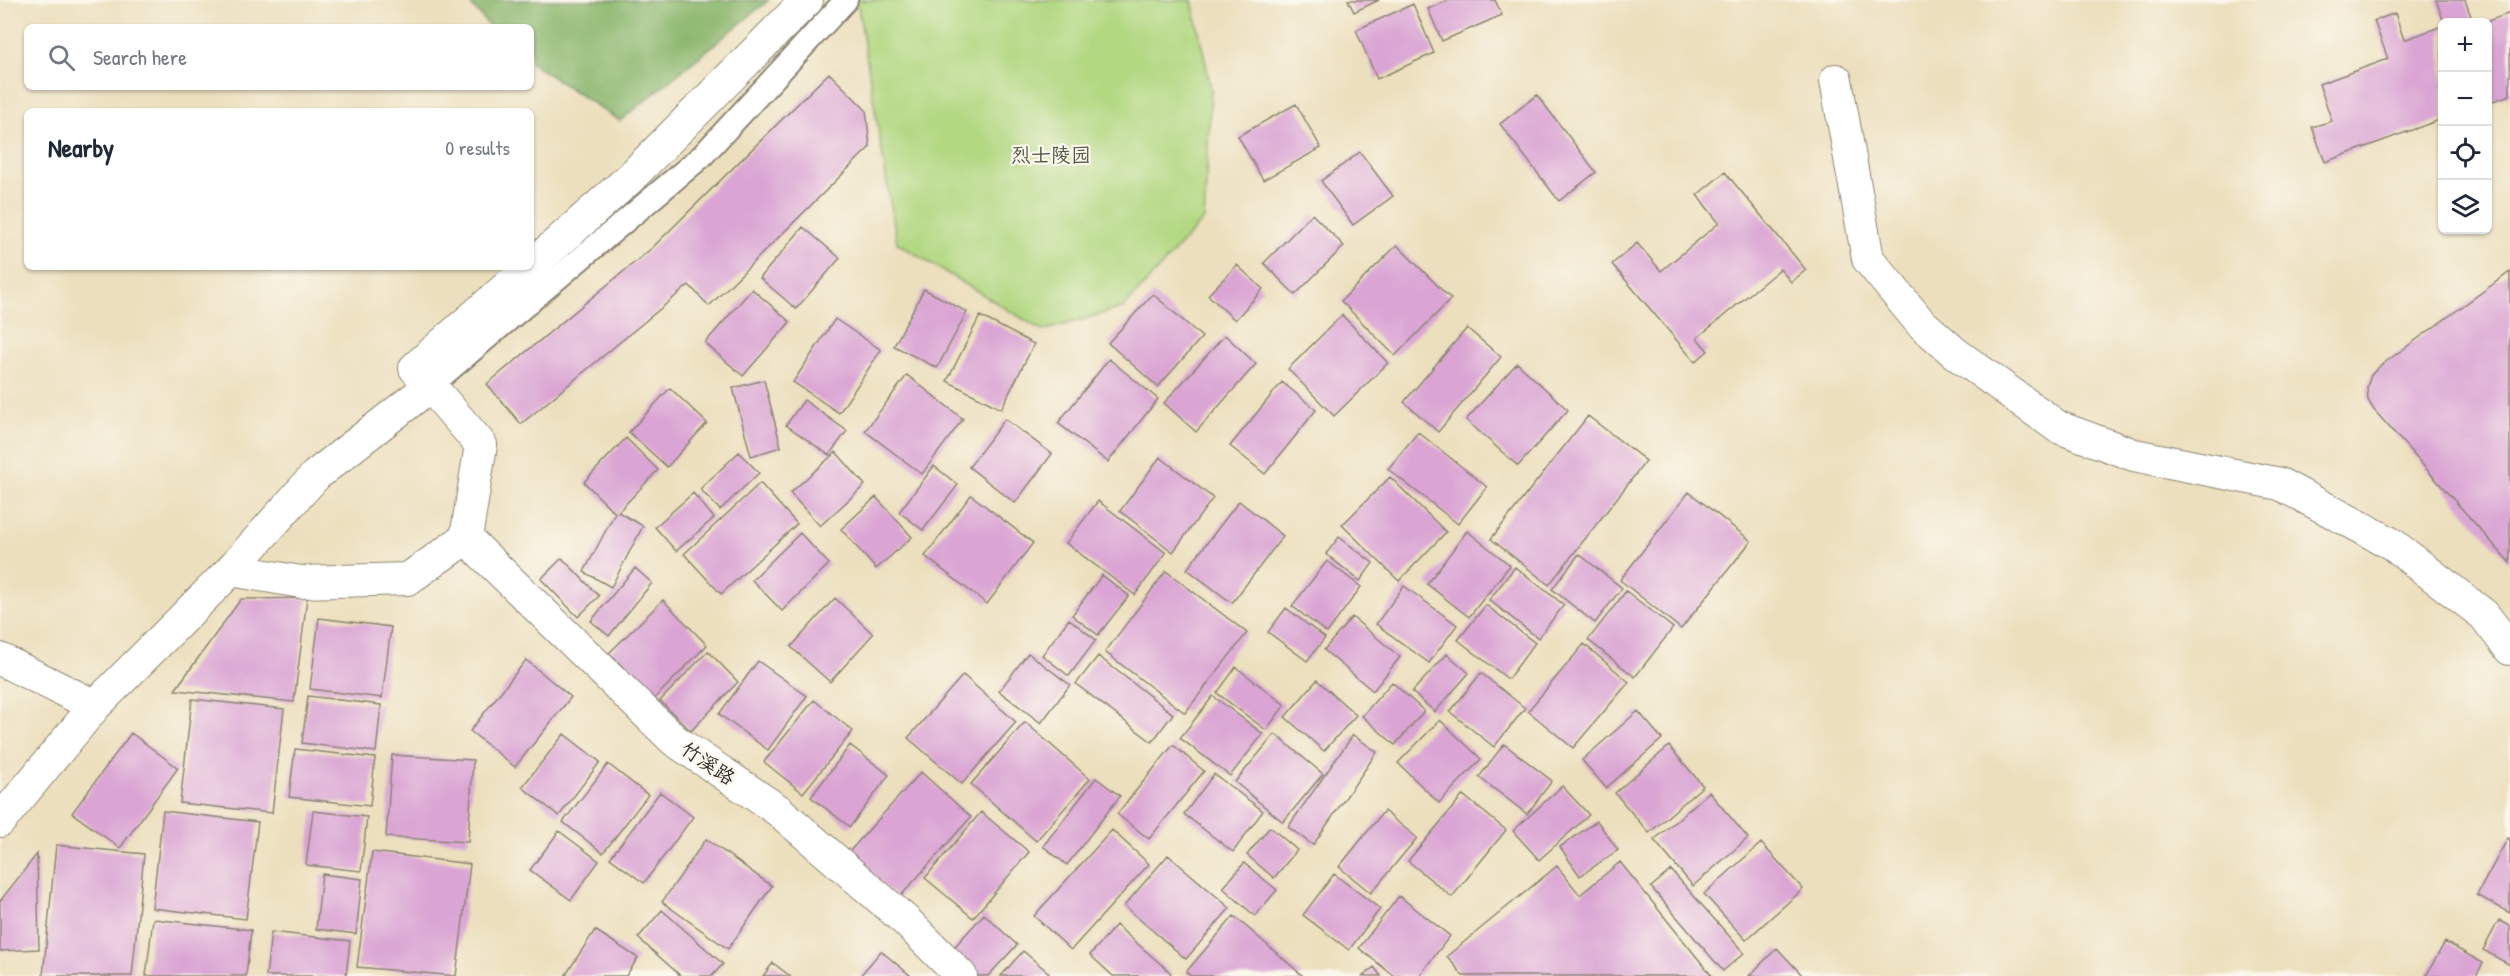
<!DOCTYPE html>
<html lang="en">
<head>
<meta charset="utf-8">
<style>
  body { margin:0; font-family:"Patrick Hand","LXGW WenKai TC",sans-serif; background:#f6f6f7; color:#1f2937 }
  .controls { position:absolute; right:18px; top:18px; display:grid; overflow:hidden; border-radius:9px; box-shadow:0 2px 4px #0004 }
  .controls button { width:54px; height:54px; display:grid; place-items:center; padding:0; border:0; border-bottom:2px solid #e0e1e3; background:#fff; color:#1f2937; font:30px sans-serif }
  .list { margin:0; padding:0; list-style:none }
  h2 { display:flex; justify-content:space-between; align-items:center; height:78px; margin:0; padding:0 24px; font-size:26px }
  h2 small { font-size:20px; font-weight:400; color:#747a83 }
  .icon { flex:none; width:33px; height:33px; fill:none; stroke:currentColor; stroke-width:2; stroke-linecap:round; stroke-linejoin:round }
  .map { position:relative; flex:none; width:2510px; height:976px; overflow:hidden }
  .search { position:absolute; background:#fff; box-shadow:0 2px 4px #0004; left:24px; top:24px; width:510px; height:66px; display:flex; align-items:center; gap:15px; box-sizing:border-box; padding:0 21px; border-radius:9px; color:#747a83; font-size:22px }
  .panel { position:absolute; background:#fff; box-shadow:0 2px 4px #0004; left:24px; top:108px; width:510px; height:162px; border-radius:9px }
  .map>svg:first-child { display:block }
  .green { fill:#b2d882; stroke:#6e8256; stroke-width:1.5 }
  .forest { fill:#8db870; stroke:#5c724e; stroke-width:1.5 }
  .building { fill:#daa5d4 }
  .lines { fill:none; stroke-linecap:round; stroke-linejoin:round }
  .pedestrian-casing { stroke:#8c8574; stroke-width:26 }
  .minor-casing { stroke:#8c8574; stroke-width:34 }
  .pedestrian { stroke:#fff; stroke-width:22 }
  .minor { stroke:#fff; stroke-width:32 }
  .labels { text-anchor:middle; stroke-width:4.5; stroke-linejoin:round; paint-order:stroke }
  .park-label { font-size:20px; fill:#4d5641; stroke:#fbf7ec }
  .street-label { font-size:20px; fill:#2b2b2b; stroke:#fbf7ec }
</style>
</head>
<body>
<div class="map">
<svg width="2510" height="976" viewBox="0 0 2510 976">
  <rect width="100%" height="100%" fill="#fbf7ec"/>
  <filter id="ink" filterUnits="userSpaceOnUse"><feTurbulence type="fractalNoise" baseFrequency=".0167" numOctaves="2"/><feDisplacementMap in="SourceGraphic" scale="12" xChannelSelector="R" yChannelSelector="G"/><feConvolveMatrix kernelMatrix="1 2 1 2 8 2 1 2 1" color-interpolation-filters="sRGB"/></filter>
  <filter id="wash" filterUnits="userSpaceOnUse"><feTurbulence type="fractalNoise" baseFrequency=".008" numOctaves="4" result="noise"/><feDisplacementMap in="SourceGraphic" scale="24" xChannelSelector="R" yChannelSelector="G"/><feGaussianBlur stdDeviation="1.35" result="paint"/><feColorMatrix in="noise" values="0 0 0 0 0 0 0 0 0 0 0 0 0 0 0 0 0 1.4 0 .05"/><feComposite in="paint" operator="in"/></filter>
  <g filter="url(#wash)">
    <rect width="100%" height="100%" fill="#ecdfbd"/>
    <path class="green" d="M857,0H1192L1211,88L1204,219L1124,307L1043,331L897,243Z"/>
    <path class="forest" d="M467,0H769L620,121L531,63V27H490Z"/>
    <g id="blocks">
      <path class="building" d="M1348,0H1379L1354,12Z
        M1449,0H1495L1502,15L1442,41L1428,9Z
        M2436,0H2465L2473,22H2444Z
        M1413,4L1434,53L1377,79L1356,30Z
        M2395,13L2404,40L2442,26V119L2325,162L2312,127L2332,121L2319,84L2388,59L2374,21Z
        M2510,13V95L2488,103V21Z
        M829,73L866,110L870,147L709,306L689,285L521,424L487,384L652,248Z
        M1537,95L1596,172L1559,201L1500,124Z
        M1296,104L1321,148L1263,180L1238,136Z
        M1360,152L1393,196L1353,225L1321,181Z
        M1725,172L1806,270L1791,282L1780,269L1697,338L1708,351L1695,362L1612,264L1637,243L1661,271L1719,223L1697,195Z
        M1312,214L1344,246L1295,295L1264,263Z
        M803,227L840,258L796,309L760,278Z
        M1397,245L1451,299L1395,356L1341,301Z
        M1237,265L1263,289L1235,320L1208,295Z
        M2510,272V563L2374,410L2368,400L2367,387L2371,375L2380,366Z
        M752,289L790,322L743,376L705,343Z
        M924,289L967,312L937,368L894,346Z
        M1153,294L1202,337L1158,387L1108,343Z
        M1342,315L1388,363L1334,416L1288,369Z
        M980,316L1034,344L1001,409L947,381Z
        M835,319L881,350L839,413L793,382Z
        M1467,328L1501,357L1438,432L1404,402Z
        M1225,335L1256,364L1196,432L1164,403Z
        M1109,359L1158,399L1108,462L1058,423Z
        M1517,363L1568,410L1518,466L1466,420Z
        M907,375L963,419L922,474L865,431Z
        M764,380L781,447L751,456L733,388Z
        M1282,382L1316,410L1265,474L1230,446Z
        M670,388L707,423L667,467L629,432Z
        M804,400L847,431L829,455L786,425Z
        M1588,416L1646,461L1549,585L1491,539Z
        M1005,419L1052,454L1015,503L969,467Z
        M1418,432L1487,487L1458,524L1388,469Z
        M626,438L658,470L618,512L643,526L611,587L584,572L615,513L584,482Z
        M739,452L759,473L720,510L700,489Z
        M836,452L865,485L820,526L790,493Z
        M1160,457L1213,498L1173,552L1120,511Z
        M934,466L958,485L923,530L899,512Z
        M1390,477L1446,532L1399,581L1342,525Z
        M760,483L797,524L721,594L684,554Z
        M1689,492L1751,541L1681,629L1620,580Z
        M693,493L714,518L676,551L655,527Z
        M971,495L1033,543L987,604L925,556Z
        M876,497L912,537L876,569L841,529Z
        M1098,501L1166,553L1135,595L1066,543Z
        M1239,501L1283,536L1232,603L1187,569Z
        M1467,531L1510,565L1469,617L1427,584Z
        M800,533L829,564L782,611L752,580Z
        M1339,537L1373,563L1360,581L1326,554Z
        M1579,554L1622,588L1595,623L1552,589Z
        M562,558L599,596L578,617L541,579Z
        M1327,561L1361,587L1327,633L1292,606Z
        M1515,567L1564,605L1538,638L1489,600Z
        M635,568L652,583L609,636L591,621Z
        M1166,571L1247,633L1185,713L1105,652Z
        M1102,575L1129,596L1098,635L1072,615Z
        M1404,586L1457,625L1429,663L1376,624Z
        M1626,591L1673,628L1635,677L1588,640Z
        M307,598L294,702L175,690L241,599Z
        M835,598L873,634L830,682L791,647Z
        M663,600L707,645L654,699L609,653Z
        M1486,605L1535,643L1508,679L1458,640Z
        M1286,608L1325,638L1307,661L1268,632Z
        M1352,617L1400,657L1373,691L1324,650Z
        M319,618L391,627L382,698L310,689Z
        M1069,619L1096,640L1069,676L1042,655Z
        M1584,644L1629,682L1573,748L1528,711Z
        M708,651L738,682L691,731L660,701Z
        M1028,653L1070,685L1041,723L999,691Z
        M1447,654L1469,673L1435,712L1412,692Z
        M1098,656L1173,714L1152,742L1076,684Z
        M526,660L571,697L515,767L470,731Z
        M758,661L807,696L768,750L719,714Z
        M1236,667L1285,705L1266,730L1217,693Z
        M1481,673L1525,708L1494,747L1450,712Z
        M963,675L1016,722L962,784L908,738Z
        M1317,680L1356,715L1324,751L1285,717Z
        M1392,682L1424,711L1395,745L1362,716Z
        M308,696L381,705L376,752L302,743Z
        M1213,696L1263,734L1230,776L1180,738Z
        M192,699L284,709L272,813L180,803Z
        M814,700L853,731L803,793L764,762Z
        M1638,711L1662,739L1606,788L1582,760Z
        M1440,720L1481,759L1439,803L1398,763Z
        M1025,722L1090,779L1036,841L971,784Z
        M131,733L178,768L120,848L72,813Z
        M564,734L600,762L559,816L522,787Z
        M1275,734L1323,774L1283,822L1235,782Z
        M1353,735L1377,752L1313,845L1288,827Z
        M1504,744L1552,781L1527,814L1479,777Z
        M850,745L889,775L850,827L811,797Z
        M1173,745L1204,771L1149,839L1117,814Z
        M1669,746L1703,786L1649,833L1615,793Z
        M295,749L375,758L370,806L289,797Z
        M392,755L473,760L468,842L386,837Z
        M608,764L648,795L603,853L563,822Z
        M921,772L971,817L898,899L848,853Z
        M1214,774L1263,811L1233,852L1184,814Z
        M1096,778L1120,796L1067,865L1043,846Z
        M1562,786L1589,815L1539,860L1513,831Z
        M660,792L693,817L644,883L610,858Z
        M1709,792L1748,838L1693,886L1654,840Z
        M1463,795L1506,830L1452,897L1408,861Z
        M163,811L258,822L246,919L152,908Z
        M313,811L367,817L361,871L306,865Z
        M1384,811L1417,838L1371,893L1339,867Z
        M981,812L1029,852L973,918L925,878Z
        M1597,821L1618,850L1580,876L1560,847Z
        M1270,827L1297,850L1274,878L1247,855Z
        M1112,830L1149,864L1071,950L1034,916Z
        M559,831L599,861L571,900L530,870Z
        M2508,838L2510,839V913L2477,895Z
        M706,839L772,886L728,949L662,902Z
        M1761,843L1803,889L1746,940L1704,894Z
        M56,845L144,854L132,976H43Z
        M372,852L470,864L456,976L357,967Z
        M37,854L39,949L0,951V901Z
        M1168,855L1230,908L1186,959L1124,906Z
        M1620,862L1712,976H1463L1447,956L1557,866L1580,895Z
        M1244,863L1277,890L1255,916L1223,888Z
        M1671,870L1744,953L1723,971L1651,887Z
        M322,874L362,879L356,934L316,929Z
        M1334,874L1380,909L1349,950L1303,915Z
        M1399,896L1450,936L1419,976H1394L1359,948Z
        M662,910L723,964L712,976H681L638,938Z
        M984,914L1017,945L988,976H976L950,952Z
        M1234,916L1303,976H1191L1186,972Z
        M153,919L251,930L246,976H146Z
        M2499,920L2510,926V965L2483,950Z
        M1116,925L1171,973L1168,976H1113L1090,955Z
        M595,930L638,958L626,976H565Z
        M271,932L350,941L346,976H266Z
        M2445,942L2483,963L2476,976H2426Z
        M1777,948L1803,976H1749Z
        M881,951L911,976H860Z
        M1023,951L1049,973L1046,976H1001Z
        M773,963L790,976H763Z
        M1374,967L1381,976H1363Z"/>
    </g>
  </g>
  <g filter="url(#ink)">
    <use href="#blocks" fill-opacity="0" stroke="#8c8574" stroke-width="1.5"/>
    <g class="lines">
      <g class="pedestrian-casing">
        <path id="pedestrian" d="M430,386L702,156L846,0"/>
      </g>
      <g class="minor-casing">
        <path id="minor" d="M1836,80L1868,259L1920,322L1955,353L2058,427L2134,455L2280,484L2392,544L2484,615L2510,649
          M531,266L629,179L807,0
          M466,538L674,740L779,811L906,921L961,976
          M231,570L301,582L408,579L466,538L481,445L415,368L530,267
          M0,659L95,706L231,570L316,475L430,386
          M0,821L95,706"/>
      </g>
      <use href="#pedestrian" class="pedestrian"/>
      <use href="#minor" class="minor"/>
    </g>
  </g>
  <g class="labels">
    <g class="park-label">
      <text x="1051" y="162">烈士陵园</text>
    </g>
    <g class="street-label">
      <text transform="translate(708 763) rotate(34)" y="7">竹溪路</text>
    </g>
  </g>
</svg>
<div class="controls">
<button>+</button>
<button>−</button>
<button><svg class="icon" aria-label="locate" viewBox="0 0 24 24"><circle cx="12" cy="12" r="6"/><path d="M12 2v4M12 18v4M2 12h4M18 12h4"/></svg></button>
<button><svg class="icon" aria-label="layers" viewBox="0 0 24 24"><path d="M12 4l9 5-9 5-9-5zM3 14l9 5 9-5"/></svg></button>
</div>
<div class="search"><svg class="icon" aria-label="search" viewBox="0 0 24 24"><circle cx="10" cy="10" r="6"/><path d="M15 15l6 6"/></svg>Search here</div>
<section class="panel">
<h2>Nearby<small>0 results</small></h2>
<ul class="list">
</ul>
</section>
</div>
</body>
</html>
